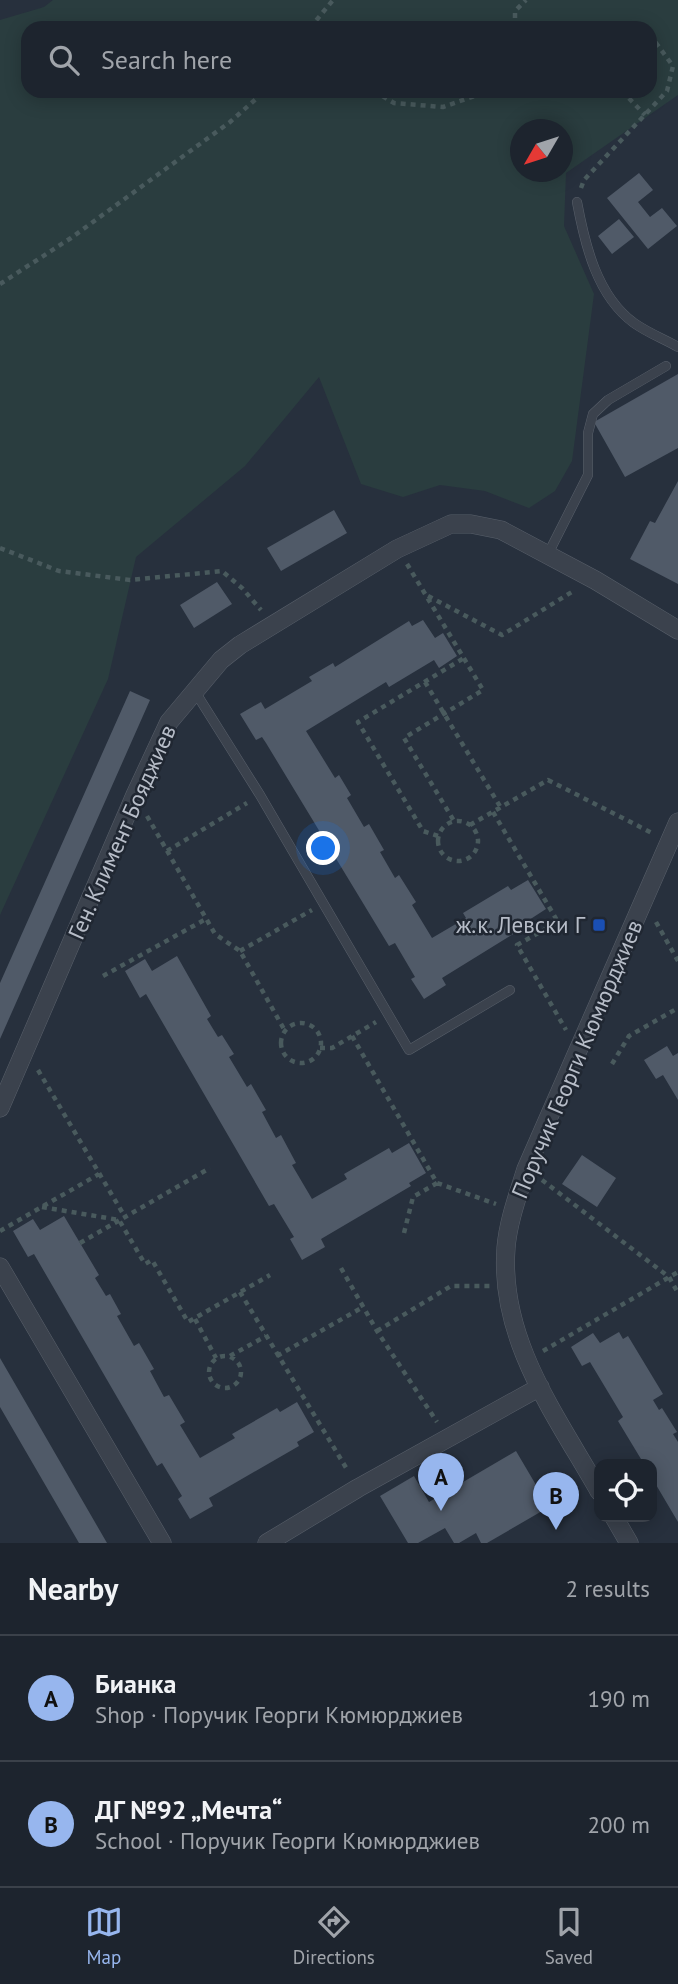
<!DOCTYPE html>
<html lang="en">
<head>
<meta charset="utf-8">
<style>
  body { margin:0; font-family:"PT Sans",sans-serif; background:#252c36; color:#f1f3f6 }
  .controls { position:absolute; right:21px; bottom:21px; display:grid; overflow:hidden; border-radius:14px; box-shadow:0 4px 18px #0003 }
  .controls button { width:63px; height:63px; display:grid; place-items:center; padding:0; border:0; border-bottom:2px solid #3b414a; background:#1d242e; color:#f1f3f6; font:35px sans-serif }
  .compass { position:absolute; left:510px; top:119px; width:63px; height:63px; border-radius:50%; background:#1d242e; box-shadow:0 4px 18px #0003; rotate:231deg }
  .you { position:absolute; left:324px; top:849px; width:24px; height:24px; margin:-18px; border:5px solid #fff; border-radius:50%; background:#1a73e8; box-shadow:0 0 0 10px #1a73e833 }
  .badge { display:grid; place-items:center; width:46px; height:46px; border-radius:50%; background:#97b6ee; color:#111; font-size:23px; font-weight:700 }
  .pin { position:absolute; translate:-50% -58px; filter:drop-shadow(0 2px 4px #0008) }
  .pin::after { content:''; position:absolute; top:37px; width:24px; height:21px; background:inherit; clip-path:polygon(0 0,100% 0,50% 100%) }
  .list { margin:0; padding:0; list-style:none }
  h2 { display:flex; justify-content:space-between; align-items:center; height:91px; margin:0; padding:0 28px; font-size:30px }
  h2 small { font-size:23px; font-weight:400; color:#a0a4aa }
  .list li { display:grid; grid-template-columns:46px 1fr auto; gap:21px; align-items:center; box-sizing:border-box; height:126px; padding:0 28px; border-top:2px solid #3b414a }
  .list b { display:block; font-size:26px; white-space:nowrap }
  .list p { margin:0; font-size:23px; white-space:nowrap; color:#a0a4aa }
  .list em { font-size:23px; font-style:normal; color:#a0a4aa }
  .icon { flex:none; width:38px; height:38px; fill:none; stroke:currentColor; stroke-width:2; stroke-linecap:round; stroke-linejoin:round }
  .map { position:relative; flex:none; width:678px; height:1543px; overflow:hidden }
  .search { position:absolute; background:#1d242e; box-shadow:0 4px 18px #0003; left:21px; right:21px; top:21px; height:77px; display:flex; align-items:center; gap:18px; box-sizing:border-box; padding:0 24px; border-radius:21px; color:#a0a4aa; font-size:26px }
  .sheet { height:343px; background:#1d242e }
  nav { display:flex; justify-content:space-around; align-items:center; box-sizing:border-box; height:98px; border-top:2px solid #3b414a; background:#1d242e; font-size:19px; color:#a0a4aa }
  nav a { display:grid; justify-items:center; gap:4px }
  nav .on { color:#97b6ee }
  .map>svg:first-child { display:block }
  .green { fill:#2a3d3f; fill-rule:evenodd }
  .building { fill:#505a68 }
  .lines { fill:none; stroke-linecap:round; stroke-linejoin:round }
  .service-casing { stroke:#59606b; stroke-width:10 }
  .minor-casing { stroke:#59606b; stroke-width:19 }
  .path { stroke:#495a5d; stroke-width:4.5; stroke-dasharray:5 5; stroke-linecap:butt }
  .service { stroke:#3b424d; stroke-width:9 }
  .minor { stroke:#3b424d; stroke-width:18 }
  .transit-dot { fill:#1a4fb4; stroke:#202732; stroke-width:2.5 }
  .labels { text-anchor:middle; stroke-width:5; stroke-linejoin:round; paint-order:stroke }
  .street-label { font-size:23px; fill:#b7bdc8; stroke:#202732 }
  .poi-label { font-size:23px; fill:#b7bdc8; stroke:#202732; text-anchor:end }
</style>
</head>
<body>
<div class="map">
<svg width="678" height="1543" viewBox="0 0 678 1543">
  <rect width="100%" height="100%" fill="#27303d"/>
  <path class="green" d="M53,0H678V95L566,173L564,226L594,294L572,461L555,491L529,508L485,491L440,485L403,497L361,484L319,377L245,466L136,557L108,679L0,915V20L44,7ZM28,28H650V91H28ZM520,130H562V172H520Z"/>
  <path class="building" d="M639,173L653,190L638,202L650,217L662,208L677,226L648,249L607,198Z
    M619,219L634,237L612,254L598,236Z
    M678,374V448L625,477L594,422Z
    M678,481V584L630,559L650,521L655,523Z
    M334,510L347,533L281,571L267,548Z
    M217,582L232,604L194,628L180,605Z
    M423,620L435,638L443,633L457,656L439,668L434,660L389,687L386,682L306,731L335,778L339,775L351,795L347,798L364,827L369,824L384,850L380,852L395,878L399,875L416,902L412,905L432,938L466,918L463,913L508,886L511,890L528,880L546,909L529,920L531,923L442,978L446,985L424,999L411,979L415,977L395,943L389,946L266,743L262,737L256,740L240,714L261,702L265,709L312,681L309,677L333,663L335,667L409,621L412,626Z
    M130,691L150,700L0,1039V983Z
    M177,956L211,1016L207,1019L218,1037L222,1035L234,1054L229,1057L247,1087L251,1084L266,1110L262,1112L276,1138L281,1135L296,1163L292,1165L312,1199L347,1179L344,1174L389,1148L392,1153L409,1143L426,1173L409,1183L411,1186L321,1239L325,1247L302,1260L290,1239L294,1237L274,1204L269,1206L146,994L140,998L125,971L145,959L152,971Z
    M667,1046L673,1056L678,1053V1100L663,1075L656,1079L644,1060Z
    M582,1155L616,1178L597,1207L562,1184Z
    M64,1216L99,1275L95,1278L106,1296L110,1294L121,1314L117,1316L134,1346L139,1343L154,1369L150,1371L164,1397L169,1395L185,1422L180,1425L200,1458L235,1438L232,1434L277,1408L280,1412L297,1402L314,1432L297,1442L299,1446L209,1498L213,1506L190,1519L178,1499L182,1496L162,1463L157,1466L34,1254L28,1257L13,1231L33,1219L40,1230Z
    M619,1332L623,1339L628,1336L663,1394L653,1400L659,1410L662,1408L677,1432L673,1434L678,1442V1522L652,1478V1464H644L618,1421L623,1417L590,1362L582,1366L571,1347L593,1333L600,1343Z
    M0,1358L107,1543H79L0,1407Z
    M516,1451L549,1507L487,1543H481L476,1533L459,1543H454L445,1528L418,1543H408L380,1496L414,1476L429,1502Z"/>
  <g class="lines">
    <g class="service-casing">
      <path id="service" d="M577,202C585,245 597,296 634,323C648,333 664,339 678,347
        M548,554L588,475V433L593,414L608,400L666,366
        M194,690L260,795L409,1050L510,990"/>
    </g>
    <g class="minor-casing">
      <path id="minor" d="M0,1108L135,795L169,722L221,660L240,645L397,549L451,524H471L501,530L595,580L678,630
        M0,1267L162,1543
        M599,1491C556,1415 499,1340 506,1248C508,1222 518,1195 526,1169L678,822
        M614,1517L629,1543
        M267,1543L358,1488L540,1387"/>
    </g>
    <path class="path" d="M310,28L333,0
      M515,28V11L526,0
      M374,91L394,103L443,107L489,91
      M622,91L645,115
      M581,188L584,180L667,91L673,66L656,43L650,41
      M0,284L71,238L230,122L265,91
      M0,548L59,571L130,580L222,571L242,588L261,610
      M407,564L483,690L404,738L454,821
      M428,596L502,635L575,590
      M425,682L501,808
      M493,812L558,922L517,945L566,1030
      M147,816L215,934L240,951L285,1031
      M438 841a20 20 0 1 1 40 0a20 20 0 1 1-40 0Z
      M470,825L548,780L654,834
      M438,836L423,831L358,722L464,658
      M167,851L247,803
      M656,922L678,961
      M240,951L312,910
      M103,976L206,919
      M281 1043a20 20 0 1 1 40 0a20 20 0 1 1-40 0Z
      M352,1036L437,1183L496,1204
      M320,1048H332L376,1022
      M612,1064L629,1036L678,1008
      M38,1070L125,1217
      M542,1180L669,1277L678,1293
      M42,1207L119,1220L145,1264L152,1260L188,1322L270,1275
      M0,1231L99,1174
      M404,1233L413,1197L437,1183
      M80,1243L210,1168
      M341,1268L377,1331L437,1422
      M240,1292L348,1471
      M195,1319L216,1358
      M377,1331L451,1286H490
      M543,1351L678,1272
      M209 1372a16 16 0 1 1 32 0a16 16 0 1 1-32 0Z
      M230,1356L266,1336
      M277,1356L363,1307"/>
    <use href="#service" class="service"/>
    <use href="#minor" class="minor"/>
  </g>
  <rect class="transit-dot" x="592" y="918" width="14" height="14" rx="3.5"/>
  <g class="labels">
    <g class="street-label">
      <text transform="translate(122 832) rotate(-66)" y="8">Ген. Климент Бояджиев</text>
      <text transform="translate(577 1059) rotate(-67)" y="8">Поручик Георги Кюмюрджиев</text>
    </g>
    <g class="poi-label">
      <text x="585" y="933">ж.к. Левски Г</text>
    </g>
  </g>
</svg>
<div class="controls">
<button><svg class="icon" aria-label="locate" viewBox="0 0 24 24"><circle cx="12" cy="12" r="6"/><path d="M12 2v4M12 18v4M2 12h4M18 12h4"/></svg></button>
</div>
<svg class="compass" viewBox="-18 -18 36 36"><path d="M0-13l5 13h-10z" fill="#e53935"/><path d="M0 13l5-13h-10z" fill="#a0a4aa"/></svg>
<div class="you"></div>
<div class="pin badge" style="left:441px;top:1511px">A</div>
<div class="pin badge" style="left:556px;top:1530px">B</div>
<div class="search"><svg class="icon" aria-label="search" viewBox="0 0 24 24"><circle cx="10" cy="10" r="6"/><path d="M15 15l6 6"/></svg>Search here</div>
</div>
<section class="sheet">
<h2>Nearby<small>2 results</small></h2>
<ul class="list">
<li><span class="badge">A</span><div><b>Бианка</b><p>Shop · Поручик Георги Кюмюрджиев</p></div><em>190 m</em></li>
<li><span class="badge">B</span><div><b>ДГ №92 „Мечта“</b><p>School · Поручик Георги Кюмюрджиев</p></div><em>200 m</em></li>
</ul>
</section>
<nav>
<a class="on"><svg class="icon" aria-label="map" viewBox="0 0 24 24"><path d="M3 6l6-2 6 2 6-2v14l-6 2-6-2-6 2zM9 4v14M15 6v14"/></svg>Map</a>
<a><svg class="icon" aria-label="directions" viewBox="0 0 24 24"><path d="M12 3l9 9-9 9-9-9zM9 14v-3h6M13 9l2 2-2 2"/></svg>Directions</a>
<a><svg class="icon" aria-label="saved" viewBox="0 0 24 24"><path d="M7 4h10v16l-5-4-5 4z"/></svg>Saved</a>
</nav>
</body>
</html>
